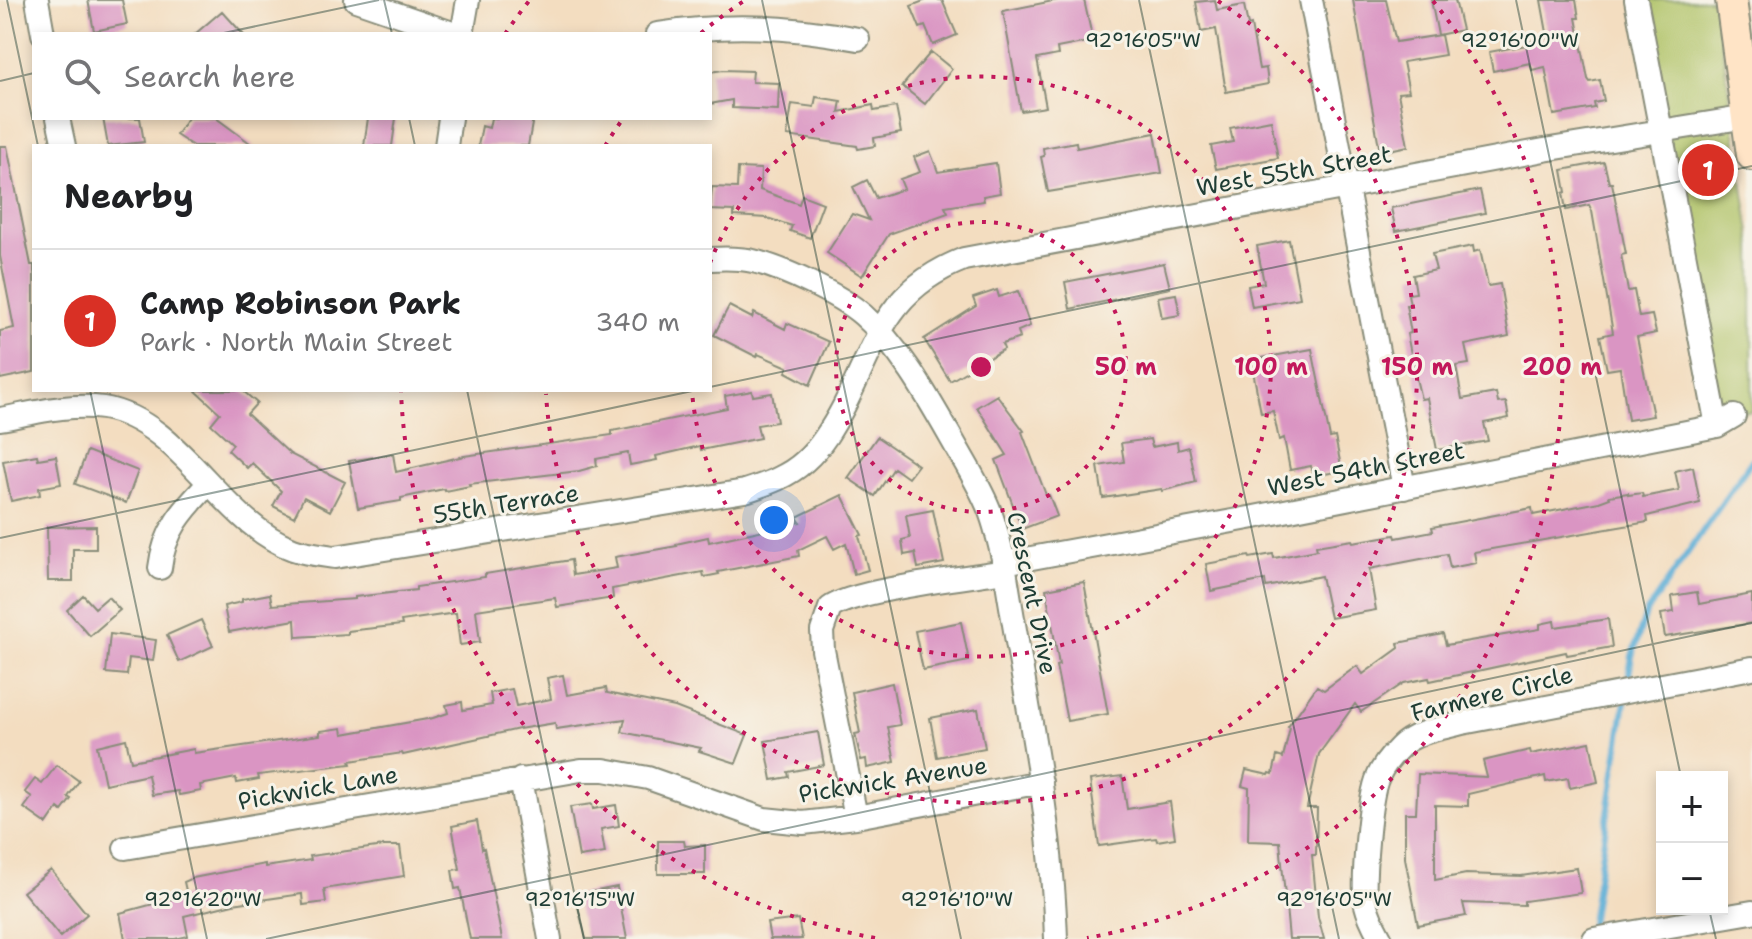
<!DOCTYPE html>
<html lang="en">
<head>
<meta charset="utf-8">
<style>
  body { margin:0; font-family:"Shantell Sans",sans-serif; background:#f6f6f6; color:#202124 }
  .controls { position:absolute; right:24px; bottom:24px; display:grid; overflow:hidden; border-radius:0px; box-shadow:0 4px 12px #0003 }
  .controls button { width:72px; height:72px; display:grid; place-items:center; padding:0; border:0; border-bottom:2px solid #e0e0e0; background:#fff; color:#202124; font:40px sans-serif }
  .you { position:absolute; left:774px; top:520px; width:28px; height:28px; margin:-20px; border:6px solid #fff; border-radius:50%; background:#1a73e8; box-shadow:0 0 0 12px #1a73e833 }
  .badge { display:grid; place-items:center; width:52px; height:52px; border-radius:50%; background:#d93025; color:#fff; font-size:26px; font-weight:700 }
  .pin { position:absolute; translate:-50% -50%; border:4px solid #fff; box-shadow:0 2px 8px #0006 }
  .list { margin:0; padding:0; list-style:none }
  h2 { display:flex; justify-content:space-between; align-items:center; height:104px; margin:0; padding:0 32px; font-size:34px }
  h2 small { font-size:26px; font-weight:400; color:#757577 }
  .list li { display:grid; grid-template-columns:52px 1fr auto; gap:24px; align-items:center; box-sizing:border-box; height:144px; padding:0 32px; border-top:2px solid #e0e0e0 }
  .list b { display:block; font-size:30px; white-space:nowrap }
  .list p { margin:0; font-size:26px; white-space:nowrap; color:#757577 }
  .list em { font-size:26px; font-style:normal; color:#757577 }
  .icon { flex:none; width:44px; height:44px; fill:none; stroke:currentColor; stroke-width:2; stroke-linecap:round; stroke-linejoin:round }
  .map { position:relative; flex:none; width:1752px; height:939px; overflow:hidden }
  .search { position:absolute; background:#fff; box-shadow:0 4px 12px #0003; left:32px; top:32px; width:680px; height:88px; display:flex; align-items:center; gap:20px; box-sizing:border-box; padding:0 28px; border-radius:0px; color:#757577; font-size:30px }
  .panel { position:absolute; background:#fff; box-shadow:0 4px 12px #0003; left:32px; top:144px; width:680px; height:248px; border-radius:0px }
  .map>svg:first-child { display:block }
  .green { fill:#afc266; stroke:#67804d; stroke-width:2 }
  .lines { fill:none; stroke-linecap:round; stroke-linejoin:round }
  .stream { stroke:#5badd6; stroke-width:6 }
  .building { fill:#da95c3 }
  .street-casing { stroke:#898d7a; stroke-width:26 }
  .secondary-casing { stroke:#898d7a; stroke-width:34 }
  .street { stroke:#fff; stroke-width:22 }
  .secondary { stroke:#ffe4c6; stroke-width:30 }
  .ticks { fill:none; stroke:#1f3d34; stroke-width:2; stroke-opacity:0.45 }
  .ring { fill:none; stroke:#c2185b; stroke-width:4; stroke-dasharray:4 8 }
  .labels { text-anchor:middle; stroke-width:6; stroke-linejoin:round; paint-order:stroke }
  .street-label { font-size:24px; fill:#1f3d34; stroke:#f7f3e8 }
  .ticks-label { font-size:20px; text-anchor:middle; fill:#1f3d34; stroke:#f7f3e8; stroke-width:6; stroke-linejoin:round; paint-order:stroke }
  .centre { fill:#c2185b; stroke:#f7f3e8; stroke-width:4 }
  .ring-label { font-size:24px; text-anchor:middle; font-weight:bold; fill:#c2185b; stroke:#f7f3e8; stroke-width:6; stroke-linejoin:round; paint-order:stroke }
</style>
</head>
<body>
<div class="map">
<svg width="1752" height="939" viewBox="0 0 1752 939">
  <rect width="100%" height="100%" fill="#f7f3e8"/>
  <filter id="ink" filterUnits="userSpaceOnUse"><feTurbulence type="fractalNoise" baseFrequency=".0125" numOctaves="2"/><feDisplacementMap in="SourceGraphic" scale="16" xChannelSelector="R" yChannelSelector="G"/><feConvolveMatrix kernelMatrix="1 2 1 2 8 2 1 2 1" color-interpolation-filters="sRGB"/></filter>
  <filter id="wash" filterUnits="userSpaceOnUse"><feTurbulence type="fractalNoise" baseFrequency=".006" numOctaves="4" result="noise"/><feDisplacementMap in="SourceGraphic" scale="32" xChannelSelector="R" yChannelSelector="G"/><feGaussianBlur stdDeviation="1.8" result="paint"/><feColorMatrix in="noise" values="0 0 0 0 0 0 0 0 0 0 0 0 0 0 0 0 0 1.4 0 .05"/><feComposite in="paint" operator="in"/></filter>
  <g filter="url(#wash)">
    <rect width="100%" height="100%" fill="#f3ddc0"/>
    <path class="green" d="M1643,0H1715L1752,247V411L1720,414Z"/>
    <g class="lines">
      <path class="stream" d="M1589,937L1632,656L1646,613L1752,460"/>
    </g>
    <g id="blocks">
      <path class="building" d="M88,0H122L127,24L94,31Z
        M926,0H942L957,35L933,45L925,26L920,28L911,6Z
        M1058,0H1084L1093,41L1057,48L1058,55L1037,59L1046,107L1021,111L1003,11Z
        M1215,0L1217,10L1244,5L1248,26L1251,25L1259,69L1266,68L1268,84L1226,92L1216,29L1201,32L1196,2Z
        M1353,0H1386L1396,42L1441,35L1445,55L1403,62L1409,92L1398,93L1408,146L1380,152Z
        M1431,0H1455L1462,30L1438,35Z
        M1541,0H1576L1579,18H1576L1588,79L1590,82L1600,80L1604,101L1594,103L1595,108L1554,115L1545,67L1532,70L1530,63L1493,71L1489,52L1527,45L1526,42L1548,38Z
        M222,11L243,34H195Z
        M931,52L952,69L925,104L902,86Z
        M723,70L753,71L752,82L779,83L778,110L732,108V100L710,104V72Z
        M816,97L841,101L839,112L873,105L874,111L896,107L901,133L874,138L875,146L858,149L857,146L787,136L792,104L814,107Z
        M103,118H140L144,142L108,146Z
        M188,118H216L254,146H193L176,135Z
        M368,118H396L392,146H364Z
        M491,118H533L528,146H478L482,126L489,128Z
        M1271,120L1278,158L1216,169L1211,146L1233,142L1230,128Z
        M1155,133L1162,173L1048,192L1041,157L1044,156L1043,148L1076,142L1077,148Z
        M0,146H7L31,265H34V372L0,379V331L14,328L0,256Z
        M930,151L938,172L996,163L1000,193L983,196L984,201L945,207L948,213L889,234L862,276L827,253L852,214L869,220L853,187L867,180L876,198L904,189L900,179L920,172L914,157Z
        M1604,162L1609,183H1612L1626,254L1621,255L1628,291L1634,290L1639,317L1652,315L1656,333L1637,337L1653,416L1628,420L1620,368L1607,370L1600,336L1613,333L1592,211L1589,205L1566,210L1563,193L1566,192L1562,170Z
        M738,168L761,169L760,190L799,204L802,195L823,203L810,238L790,231L792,226L767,218L734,216V211L710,210L712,187L737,188Z
        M1480,190L1485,213L1396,231L1391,208Z
        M1289,240L1300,298L1252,307L1248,286L1264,283L1257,246Z
        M1473,246L1474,252L1480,250L1488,286L1500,284L1509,336L1465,345L1469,364L1456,366L1462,399L1496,393L1498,403L1506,402L1509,418L1484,423L1488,441L1437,450L1427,398L1421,399L1415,374L1407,334L1411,333L1406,305H1410L1408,294L1416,293L1413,275L1436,270L1432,254Z
        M1164,263L1170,288L1070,309L1065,282Z
        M997,290L999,297L1018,291L1030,326L1018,331L1020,338L1002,344L1004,349L950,381L924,339L976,306L973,298Z
        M1176,294L1180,315L1162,318L1158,297Z
        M729,306L752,318L754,313L785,329L787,323L829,342L810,385L786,372L788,367L758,354L757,357L714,335Z
        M1312,349L1330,438L1335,437L1342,471L1313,476L1311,466L1290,470L1284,438L1279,440L1273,411L1261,413L1251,360Z
        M195,390H242L257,403L247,414L290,454L345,482L330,511L304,497L294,517L273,506L281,491L252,463L247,468L228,450L233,444L211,424L220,413Z
        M752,391L753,396L772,393L777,422L757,425L760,438L701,450L700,446L656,456L657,460L630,465L628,453L596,459L597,466L579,471L469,484L470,486L445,491L444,489L401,498V501L358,508L349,461L393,454L396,472L464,456L612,435V431L727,408L725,396Z
        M997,395L1024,431L1022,432L1046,495H1049L1057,516L1022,529L996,460L1007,455L977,407Z
        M877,437L918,465L908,478L894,468L875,496L848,478Z
        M1150,439L1152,447L1177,442L1178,450L1189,447L1196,482L1162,491V489L1103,498L1098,466L1124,462L1121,443Z
        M87,451L138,471L126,503L75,484Z
        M37,455L38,459L56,456L61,484L39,488L40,495L11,501L3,461Z
        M1693,467L1700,503L1647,516L1648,522L1474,552L1476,563L1450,568L1447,554L1369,569L1376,610L1330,618L1321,576L1266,587L1265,580L1211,591L1206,564L1249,556L1250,558L1273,554L1274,558L1317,550L1316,546L1352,540L1353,542L1395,535L1396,538L1433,531L1432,527L1532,508L1533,515L1599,502L1610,498L1609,496L1628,493V495L1642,493L1643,497L1679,490L1675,471Z
        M842,495L862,535L859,536L868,570L854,574L846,543L834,549L827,536L798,550L799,556L718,572L719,574L704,577L703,572L612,589L613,598L557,607L555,598L476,610L480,642L460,645L456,613L401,621L402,625L348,631V634L296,637L295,620L229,632L224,606L242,602V599L270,594L272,605L355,599V597L416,590V587L485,577V574L571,560L573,575L617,568L615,557L677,546L676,544L708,537L709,542L800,522L797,517Z
        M933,510L944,563L918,568L915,553L904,555L902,540L910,538L906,515Z
        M96,526V549H73V581H48L47,527Z
        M1084,582L1108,714L1067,721L1056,666L1059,665L1046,589Z
        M1697,592L1699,604L1752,594V623L1665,637L1661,614L1674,612L1672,596Z
        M83,595L95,608L108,597L120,610L90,636L67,610Z
        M1608,619L1612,647L1567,655L1566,652L1430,681L1429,678L1404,683L1361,712L1355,704L1319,754L1307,808H1317L1316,855H1312L1318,917L1324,939H1289L1280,842L1248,841L1249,788L1242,786L1246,770L1269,775L1270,773L1273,774L1277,756L1283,758L1290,728L1288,727L1317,686L1324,690L1357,666L1363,674L1399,648L1398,643L1443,634L1446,645L1540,629V624L1554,621L1555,627Z
        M201,620L213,646L179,662L167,635Z
        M961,622L969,661L923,670L915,631Z
        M110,634L156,640L153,661L129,658L127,675L106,673Z
        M563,675L567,695L606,688L607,693L675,707L747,735L736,763L699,751L701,748L622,732L625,719L556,729L555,723L519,729L403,755L402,753L350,761L351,764L258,775L259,779L237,783L236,778L200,785L201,791L179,795L178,791L152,795L148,775L105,784L97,746L126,739L131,761L194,749V753L320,735V731L342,728L343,734L433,718L448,713L446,705L462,702L463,710L492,705L490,693L512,689L516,706L551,699L547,678Z
        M892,683L900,725L888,727L895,762L867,768L866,759L861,760L855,734L860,733L852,692Z
        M978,709L985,748L937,757L930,718Z
        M818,732L824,765L788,772L789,777L772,780L765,741Z
        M1590,742L1598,782L1570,788L1568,778L1546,782L1545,776L1468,794V806L1435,805V880L1466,874L1521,876L1577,868L1581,893L1524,901V905L1463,903L1466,916L1418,925L1405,858V813H1416L1418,774L1487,777L1483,761L1530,750L1531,754Z
        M57,765L79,781L68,797L71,799L62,811L58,808L47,824L24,808L32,797L25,792L35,779L42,784Z
        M1122,776L1127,809L1170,802L1175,838L1157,841L1156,838L1099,846L1090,780Z
        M592,804L593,809L616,805L619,826L601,829L605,853L579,857L570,807Z
        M477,821L482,849L484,848L502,939H470L460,888L455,889L452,870L460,869L452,826Z
        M658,841H684L685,846L705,845V874H658Z
        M384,846H400L404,876L324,889L326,902L303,905L302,894L233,904L184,916L188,936L175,939H125L120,913L187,895L184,882L193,878L265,864V867L311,860L310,856Z
        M51,870L87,914L60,937L23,892Z
        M617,887L627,939H586L575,895Z
        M798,919L802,939H770L767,923Z"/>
    </g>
  </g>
  <g filter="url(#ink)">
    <use href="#blocks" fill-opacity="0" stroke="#898d7a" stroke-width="2"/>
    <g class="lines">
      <g class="street-casing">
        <path id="street" d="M37,0L43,34
          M356,0L455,34
          M1311,0L1404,488
          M1636,0L1717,426
          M462,34L468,0
          M657,34C727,23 788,26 858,39
          M58,118L64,146
          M446,146L450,118
          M710,259C724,258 739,258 753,261C783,268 840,295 863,315C903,350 931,403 958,450C969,469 981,489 989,509C996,527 1000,545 1004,563C1023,688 1052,812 1056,939
          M0,419C33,413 70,403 103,408C181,421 220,522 293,549C307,554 321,555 335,557L745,491C766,484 788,477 805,461C822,446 834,425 844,406C878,339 887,289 964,259L1544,150L1747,117
          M1004,563L1249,518L1717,426L1734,416
          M160,568C164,531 183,510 208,484
          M521,779L550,939
          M856,817L823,650L822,631L830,608C853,590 970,577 1005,571
          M125,848L581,770H604L648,778L764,819L803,823L856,817L1041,782
          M1381,939C1375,928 1369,918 1366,905C1362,884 1369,796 1378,777C1383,765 1391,756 1400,747C1416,731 1441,729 1462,723L1752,668
          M1594,939L1752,912"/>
      </g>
      <g class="secondary-casing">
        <path id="secondary" d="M1731,0L1752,155"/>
      </g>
      <use href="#street" class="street"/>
      <use href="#secondary" class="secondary"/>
    </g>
  </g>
  <path class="ticks" d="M7,0L38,146M384,0L392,34M762,0L961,939M1139,0L1339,939M1516,0L1681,777M219,34L379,0M0,81L34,73M409,118L415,146M710,387L1752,166M90,390L207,939M467,390L584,939M0,538L697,390M1709,909L1716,939M266,939L1752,623"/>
  <g class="ring">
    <circle cx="981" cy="367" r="145"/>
    <path d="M710 263A290 290 0 1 1 692 392"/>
    <path d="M605 146A436 436 0 0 1 622 120M701 33A436 436 0 0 1 744 1M1218 1A436 436 0 1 1 546 394"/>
    <path d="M875 938A581 581 0 0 1 401 392M505 34A581 581 0 0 1 529 1M1433 1A581 581 0 0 1 1087 938"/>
  </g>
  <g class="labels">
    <g class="street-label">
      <text transform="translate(1294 171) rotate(-10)" y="8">West 55th Street</text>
      <text transform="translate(1366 469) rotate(-11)" y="8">West 54th Street</text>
      <text transform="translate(506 504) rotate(-9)" y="8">55th Terrace</text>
      <text transform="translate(1032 593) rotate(78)" y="8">Crescent Drive</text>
      <text transform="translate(1492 694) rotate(-14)" y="8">Farmere Circle</text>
      <text transform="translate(893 780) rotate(-9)" y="8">Pickwick Avenue</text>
      <text transform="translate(318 788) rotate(-10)" y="8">Pickwick Lane</text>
    </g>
  </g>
  <g class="ticks-label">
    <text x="1143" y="47">92°16'05"W</text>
    <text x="1520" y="47">92°16'00"W</text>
    <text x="203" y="906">92°16'20"W</text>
    <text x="580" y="906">92°16'15"W</text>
    <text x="957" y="906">92°16'10"W</text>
    <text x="1334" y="906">92°16'05"W</text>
  </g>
  <circle cx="981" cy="367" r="12" class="centre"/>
  <g class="ring-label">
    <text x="1126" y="375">50 m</text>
    <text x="1271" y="375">100 m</text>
    <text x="1417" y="375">150 m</text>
    <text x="1562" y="375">200 m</text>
  </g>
</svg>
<div class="controls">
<button>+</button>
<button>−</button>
</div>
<div class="you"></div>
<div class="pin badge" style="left:1708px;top:170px">1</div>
<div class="search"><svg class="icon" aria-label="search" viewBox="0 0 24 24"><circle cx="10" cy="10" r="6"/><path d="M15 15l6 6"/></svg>Search here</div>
<section class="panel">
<h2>Nearby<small></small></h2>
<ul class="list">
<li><span class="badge">1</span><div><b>Camp Robinson Park</b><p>Park · North Main Street</p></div><em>340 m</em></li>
</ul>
</section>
</div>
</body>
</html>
